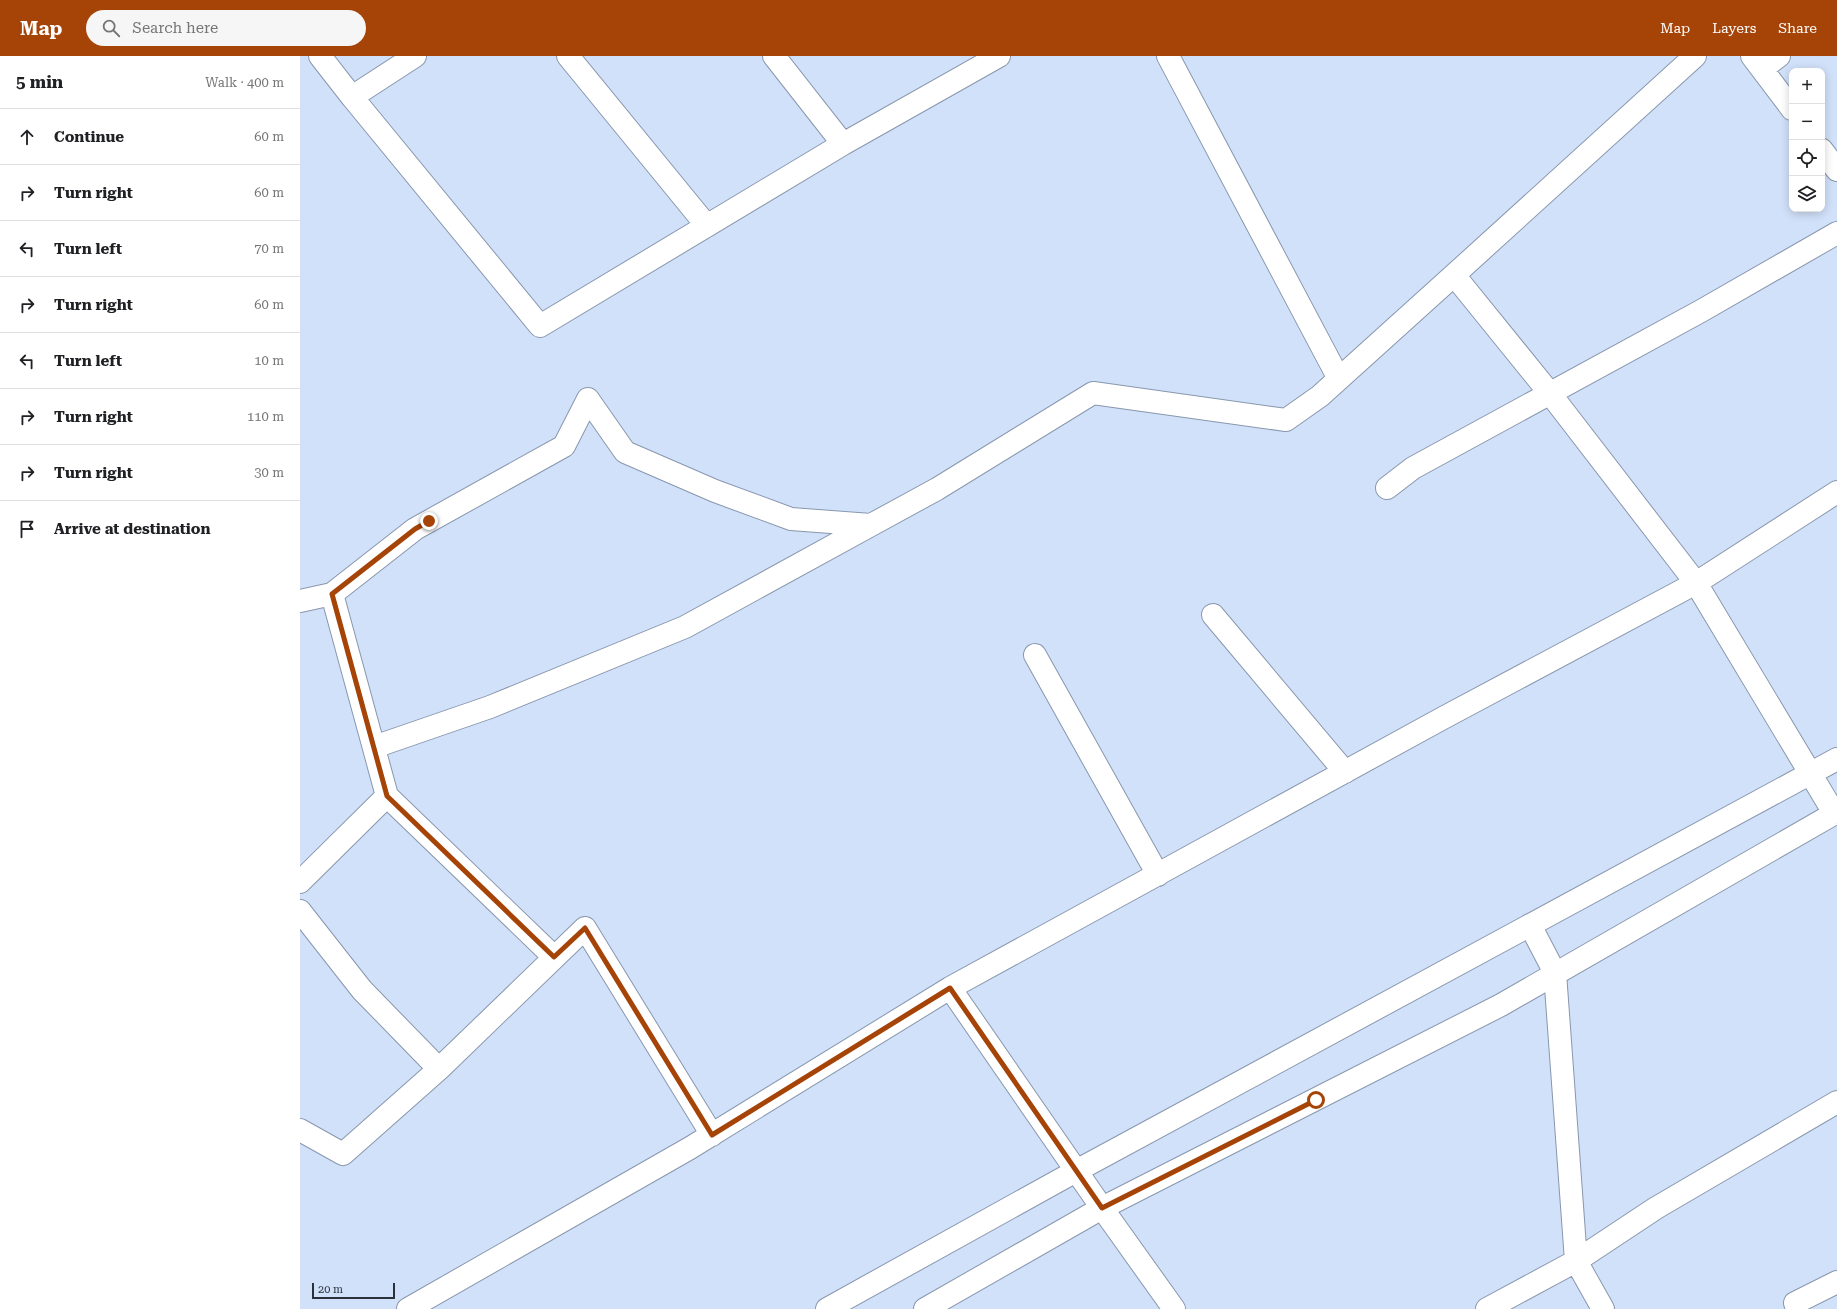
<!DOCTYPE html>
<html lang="en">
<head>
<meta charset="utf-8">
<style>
  body { margin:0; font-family:"Roboto Serif",serif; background:#f6f6f6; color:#202124 }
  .controls { position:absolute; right:12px; top:12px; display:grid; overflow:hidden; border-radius:8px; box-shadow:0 2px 10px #0003 }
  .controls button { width:36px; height:36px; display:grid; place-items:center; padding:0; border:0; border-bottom:1px solid #e0e0e0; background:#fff; color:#202124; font:20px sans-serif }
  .scale { position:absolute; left:12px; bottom:10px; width:83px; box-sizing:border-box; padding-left:4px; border:2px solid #2b313b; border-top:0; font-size:11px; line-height:14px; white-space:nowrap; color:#2b313b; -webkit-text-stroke:3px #d1e1f9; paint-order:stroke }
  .stop { position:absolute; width:12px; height:12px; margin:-9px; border:3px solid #a64307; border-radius:50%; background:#fff }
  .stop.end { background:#a64307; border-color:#fff; box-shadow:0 1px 4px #0008 }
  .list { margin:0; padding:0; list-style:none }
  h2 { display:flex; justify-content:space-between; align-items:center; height:52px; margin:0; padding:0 16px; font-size:17px }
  h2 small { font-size:13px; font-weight:400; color:#757577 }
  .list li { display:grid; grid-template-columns:26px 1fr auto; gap:12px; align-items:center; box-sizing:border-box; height:56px; padding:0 16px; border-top:1px solid #e0e0e0 }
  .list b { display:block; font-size:15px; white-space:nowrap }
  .list em { font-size:13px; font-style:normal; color:#757577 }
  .icon { flex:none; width:22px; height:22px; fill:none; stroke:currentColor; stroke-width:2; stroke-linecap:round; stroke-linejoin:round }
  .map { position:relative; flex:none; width:1537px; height:1253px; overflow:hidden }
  header { display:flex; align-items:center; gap:24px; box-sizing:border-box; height:56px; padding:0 20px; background:#a64307; color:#fff }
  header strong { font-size:19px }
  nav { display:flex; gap:22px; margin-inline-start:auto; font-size:14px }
  .search { width:280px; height:36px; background:#f6f6f6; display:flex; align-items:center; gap:10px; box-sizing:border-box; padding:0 14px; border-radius:22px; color:#757577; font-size:15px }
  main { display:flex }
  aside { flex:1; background:#fff }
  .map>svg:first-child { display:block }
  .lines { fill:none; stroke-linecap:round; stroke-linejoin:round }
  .minor-casing { stroke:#8897ad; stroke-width:24 }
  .minor { stroke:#fff; stroke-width:22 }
  .route { stroke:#a64307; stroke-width:5 }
</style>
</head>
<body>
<header>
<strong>Map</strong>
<div class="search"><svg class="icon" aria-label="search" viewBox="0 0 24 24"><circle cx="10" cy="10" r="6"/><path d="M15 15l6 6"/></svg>Search here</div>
<nav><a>Map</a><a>Layers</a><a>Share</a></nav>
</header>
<main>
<aside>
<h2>5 min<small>Walk · 400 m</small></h2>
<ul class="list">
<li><svg class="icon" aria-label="ahead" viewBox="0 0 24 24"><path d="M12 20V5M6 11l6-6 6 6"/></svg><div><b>Continue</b></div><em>60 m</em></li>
<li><svg class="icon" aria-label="right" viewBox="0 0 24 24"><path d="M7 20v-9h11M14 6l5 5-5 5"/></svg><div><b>Turn right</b></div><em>60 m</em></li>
<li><svg class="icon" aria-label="left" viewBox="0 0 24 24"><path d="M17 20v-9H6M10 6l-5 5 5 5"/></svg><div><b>Turn left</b></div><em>70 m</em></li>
<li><svg class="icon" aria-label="right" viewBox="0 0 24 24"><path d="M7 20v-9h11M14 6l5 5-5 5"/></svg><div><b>Turn right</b></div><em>60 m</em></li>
<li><svg class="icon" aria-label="left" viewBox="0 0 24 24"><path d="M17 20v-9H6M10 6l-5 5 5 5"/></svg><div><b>Turn left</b></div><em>10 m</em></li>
<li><svg class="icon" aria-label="right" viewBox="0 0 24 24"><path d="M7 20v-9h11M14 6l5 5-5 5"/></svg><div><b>Turn right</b></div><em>110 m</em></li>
<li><svg class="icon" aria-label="right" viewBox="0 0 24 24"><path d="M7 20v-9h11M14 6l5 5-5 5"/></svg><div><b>Turn right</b></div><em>30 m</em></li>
<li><svg class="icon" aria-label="arrive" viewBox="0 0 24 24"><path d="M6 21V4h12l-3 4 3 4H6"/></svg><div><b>Arrive at destination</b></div></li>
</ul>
</aside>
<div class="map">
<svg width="1537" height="1253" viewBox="0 0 1537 1253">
  <rect width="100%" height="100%" fill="#d1e1f9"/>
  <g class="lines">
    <g class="minor-casing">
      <path id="minor" d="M20,0L52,41L115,0
        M268,0L407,170
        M474,0L543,88
        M868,0L1039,323
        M1395,0L1154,219L1252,340L1396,527L1534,757
        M1452,0L1492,53
        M1462,13L1479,0
        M52,41L240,270L543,88L699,0
        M1522,94L1537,114
        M1087,432L1113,412L1401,255L1537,177
        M0,545L32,538
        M913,559L1045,716
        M735,599L858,819
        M74,691L190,651L385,571L571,469
        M87,740L254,901
        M0,826L87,740L32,538L115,473L264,390L288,343L325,396L415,435L491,463L571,469L637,433L793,337L986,364L1020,340L1154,219
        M0,855L62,934L139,1013
        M1230,869L1255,917L1276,1205L1303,1253
        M650,932L802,1152L874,1253
        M0,1074L43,1098L139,1013L285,872L412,1079
        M108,1253L390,1092L650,932L1143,662L1396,527L1537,436
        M527,1253L776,1115L1537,703
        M625,1253L802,1152L1201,949L1537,756
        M1187,1253L1276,1205L1356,1152L1537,1046
        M1498,1253L1495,1247L1537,1226"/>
    </g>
    <use href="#minor" class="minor"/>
  </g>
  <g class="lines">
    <path class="route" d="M129,465L115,473L32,538L87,740L254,901L285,872L412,1079L650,932L802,1152L1016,1044"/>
  </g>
</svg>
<div class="controls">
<button>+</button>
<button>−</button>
<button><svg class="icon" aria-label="locate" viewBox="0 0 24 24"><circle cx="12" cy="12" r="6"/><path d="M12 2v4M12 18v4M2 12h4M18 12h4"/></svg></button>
<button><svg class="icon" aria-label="layers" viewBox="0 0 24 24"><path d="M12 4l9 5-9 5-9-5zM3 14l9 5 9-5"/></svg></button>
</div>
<div class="scale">20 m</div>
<div class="stop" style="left:1016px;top:1044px"></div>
<div class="stop end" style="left:129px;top:465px"></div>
</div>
</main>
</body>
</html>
